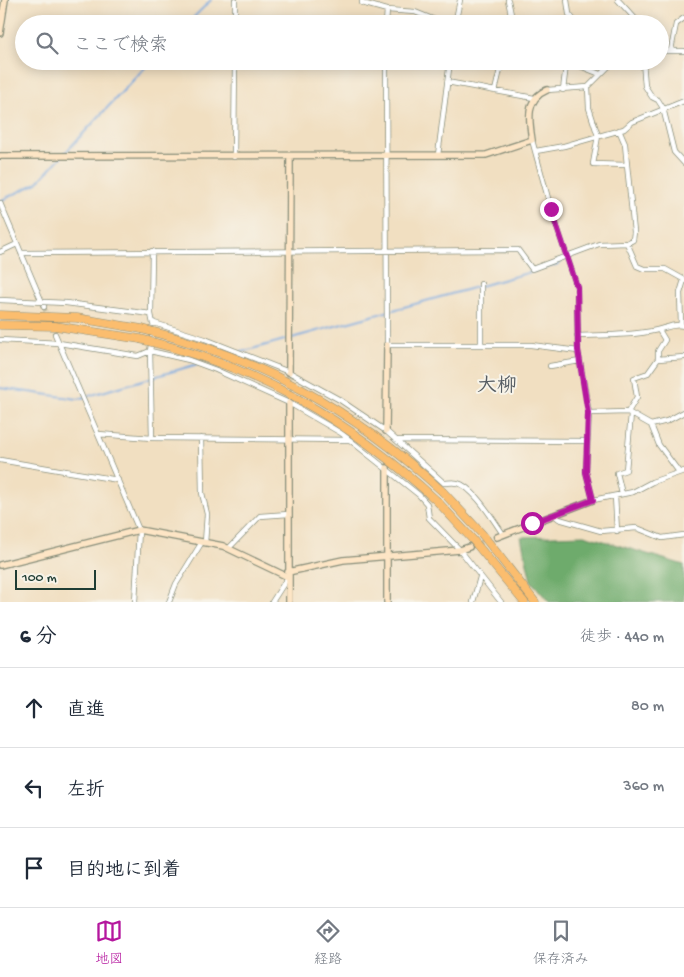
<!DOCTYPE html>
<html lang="ja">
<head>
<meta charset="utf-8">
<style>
  body { margin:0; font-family:"Gochi Hand","Klee One",sans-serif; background:#f6f6f7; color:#1f2937 }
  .scale { position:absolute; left:15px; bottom:12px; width:81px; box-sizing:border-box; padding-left:5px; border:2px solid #1f3d34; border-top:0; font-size:14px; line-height:18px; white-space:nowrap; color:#1f3d34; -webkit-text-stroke:4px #f7f3e8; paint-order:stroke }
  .stop { position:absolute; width:15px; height:15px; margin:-11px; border:4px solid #b5179e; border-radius:50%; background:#fff }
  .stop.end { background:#b5179e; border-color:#fff; box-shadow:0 1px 5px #0008 }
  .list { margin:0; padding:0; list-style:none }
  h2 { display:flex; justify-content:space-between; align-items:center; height:65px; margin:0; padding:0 20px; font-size:21px }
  h2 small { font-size:16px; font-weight:400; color:#747a83 }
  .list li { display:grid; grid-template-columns:32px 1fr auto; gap:15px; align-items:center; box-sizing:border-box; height:80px; padding:0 20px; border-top:1px solid #e0e1e3 }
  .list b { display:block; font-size:19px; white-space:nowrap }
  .list em { font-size:16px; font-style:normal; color:#747a83 }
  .icon { flex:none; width:28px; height:28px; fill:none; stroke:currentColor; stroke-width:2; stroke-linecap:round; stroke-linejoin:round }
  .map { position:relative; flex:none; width:684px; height:602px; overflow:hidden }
  .search { position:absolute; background:#fff; box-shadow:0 2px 12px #0003; left:15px; right:15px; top:15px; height:55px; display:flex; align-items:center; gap:12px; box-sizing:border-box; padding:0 18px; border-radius:28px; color:#747a83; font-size:19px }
  .sheet { height:305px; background:#fff }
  nav { display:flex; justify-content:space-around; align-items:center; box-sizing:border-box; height:70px; border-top:1px solid #e0e1e3; background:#fff; font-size:14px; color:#747a83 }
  nav a { display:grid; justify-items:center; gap:2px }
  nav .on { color:#b5179e }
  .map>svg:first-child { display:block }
  .forest { fill:#6eab6c; stroke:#467450 }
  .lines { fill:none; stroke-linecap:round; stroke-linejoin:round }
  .stream { stroke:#71a4dd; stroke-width:2 }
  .street-tunnel { stroke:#c7bfa5; stroke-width:4.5; stroke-dasharray:4.5 2; stroke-linecap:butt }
  .secondary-tunnel { stroke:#c7bfa5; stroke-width:5.5; stroke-dasharray:5.5 3; stroke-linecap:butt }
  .street-casing { stroke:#888e7a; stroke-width:6 }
  .secondary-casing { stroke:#888e7a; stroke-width:8 }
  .highway-casing { stroke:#888e7a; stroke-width:9 }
  .street { stroke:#fff; stroke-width:4.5 }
  .secondary { stroke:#fde5c5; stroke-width:5.5 }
  .highway { stroke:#fbbd6e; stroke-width:8 }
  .highway-bridge-casing { stroke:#888e7a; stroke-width:9; stroke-linecap:butt }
  .highway-bridge { stroke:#fbbd6e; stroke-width:8 }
  .route { stroke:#b5179e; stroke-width:6 }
  .labels { text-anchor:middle; stroke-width:4; stroke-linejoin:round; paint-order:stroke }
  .neighbourhood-label { font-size:20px; font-weight:bold; fill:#565d63; stroke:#f7f3e8 }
</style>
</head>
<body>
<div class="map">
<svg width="684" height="602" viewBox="0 0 684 602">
  <rect width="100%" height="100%" fill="#f7f3e8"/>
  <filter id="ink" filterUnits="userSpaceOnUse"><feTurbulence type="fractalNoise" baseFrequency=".02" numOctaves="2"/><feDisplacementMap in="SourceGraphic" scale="10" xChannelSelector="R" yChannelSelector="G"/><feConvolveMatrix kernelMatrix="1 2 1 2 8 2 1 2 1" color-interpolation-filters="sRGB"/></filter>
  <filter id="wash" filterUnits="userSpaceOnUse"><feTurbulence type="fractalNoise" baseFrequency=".0096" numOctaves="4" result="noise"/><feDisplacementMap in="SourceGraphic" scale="20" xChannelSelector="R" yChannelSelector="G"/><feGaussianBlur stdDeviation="1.12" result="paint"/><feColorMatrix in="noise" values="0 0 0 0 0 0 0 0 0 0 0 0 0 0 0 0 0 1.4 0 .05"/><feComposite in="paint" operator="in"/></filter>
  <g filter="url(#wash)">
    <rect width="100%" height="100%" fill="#f1dfc1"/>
    <path class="forest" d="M584,535L684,565V602H549L531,581L521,537Z"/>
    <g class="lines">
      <path class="stream" d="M187,24L211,0
        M64,154L151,61
        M0,201L37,183L61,157
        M241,352L556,265L561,262
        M0,388L78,399L198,364"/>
    </g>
  </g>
  <g filter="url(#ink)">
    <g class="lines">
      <path class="street-tunnel" d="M44,307L55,334"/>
      <path class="secondary-tunnel" d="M289,372V403
        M469,547L497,537"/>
      <g class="street-casing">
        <path id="street" d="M362,0V3L387,10L415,12L445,24
          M508,0L513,24
          M567,0L569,14L577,24
          M618,0L640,24
          M235,24V0
          M386,24L387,10
          M455,24L460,0
          M671,50L676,24L684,18
          M660,51H684
          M386,61L387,345H531L578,351
          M563,61L566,65L563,90
          M643,61L645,86L652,97L658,100L663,108L674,152L684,163
          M566,65L580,66L600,74
          M447,82L534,98
          M547,90L588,87L614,61
          M495,91L502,61
          M619,130L625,144L627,165
          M532,140L551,209L577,287L578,351L589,413L586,472L593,500L633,492L652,482L684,471
          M536,151L564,146L624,129L632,122L684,101
          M438,155L450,61
          M234,157L235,61
          M0,203L44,307
          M627,243L637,266L644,269H665L683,279
          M152,251L151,314L153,324
          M0,252L17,244
          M21,253L518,250L532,269L599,244L627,243L633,240L634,232L627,165L593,164L598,136L589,108L588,87
          M481,284V345
          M0,300L66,303L151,314
          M154,323L205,339L289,372L340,400L386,431L444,483C448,483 453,482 457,483C473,486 494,521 503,534
          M681,325L680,293L684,280
          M659,330L665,340L658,351V359L684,357
          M55,334L139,530L135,602
          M577,336C604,335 631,336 657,330C666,328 674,323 684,326
          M0,340L59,343L138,356L150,351L189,360L216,370L289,403L341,433L419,495L427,504L429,518L460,550L501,602
          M550,366L580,361
          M628,412L637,397L634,378L648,373L658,359
          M589,413L628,412L651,425L667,421L684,412
          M651,425L659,445L679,472
          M98,434L152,438L350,440
          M152,438L150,351L153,332
          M201,438L202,493L207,514L205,543
          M396,440L587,441
          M0,460L118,480
          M622,494L617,473L626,470L631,414
          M615,496L617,531
          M554,515L559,519L601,531L637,528L662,538L684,535
          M229,548L260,516L289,514
          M169,602L176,584L202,542
          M272,602L288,577
          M473,602L480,577"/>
      </g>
      <g class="secondary-casing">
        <path id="secondary" d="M0,33L5,0
          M0,156L486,155L532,140C529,121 525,99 547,90
          M289,372L290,156
          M289,403V602
          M386,431L387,345
          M387,468V602
          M497,537L593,500
          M0,565L139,530L223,546L288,577
          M288,572L343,560L460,550L469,547"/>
      </g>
      <g class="highway-casing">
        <path id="highway" d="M0,315L77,318L142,329
          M0,325L55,326L140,339
          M443,492L482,534L535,602
          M437,501L473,540L524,602"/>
      </g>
      <use href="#street" class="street"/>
      <use href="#secondary" class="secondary"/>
      <use href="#highway" class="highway"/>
      <g class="highway-bridge-casing">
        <path id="highway-bridge" d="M142,329C259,357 354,410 443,492
          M140,339C257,366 349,420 437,501"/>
      </g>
      <use href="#highway-bridge" class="highway-bridge"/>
    </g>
  </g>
  <g class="lines" filter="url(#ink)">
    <path class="route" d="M532,523L593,500L586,472L588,413L578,350L577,287L551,209"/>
  </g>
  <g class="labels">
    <g class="neighbourhood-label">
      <text x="497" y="391">大柳</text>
    </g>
  </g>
</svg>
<div class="scale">100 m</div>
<div class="stop" style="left:532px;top:523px"></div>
<div class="stop end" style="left:551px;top:209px"></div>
<div class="search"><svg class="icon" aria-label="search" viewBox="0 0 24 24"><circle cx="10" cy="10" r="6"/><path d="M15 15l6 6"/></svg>ここで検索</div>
</div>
<section class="sheet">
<h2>6 分<small>徒歩 · 440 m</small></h2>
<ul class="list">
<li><svg class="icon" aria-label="ahead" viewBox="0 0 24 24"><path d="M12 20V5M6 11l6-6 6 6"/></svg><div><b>直進</b></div><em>80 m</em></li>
<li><svg class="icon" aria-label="left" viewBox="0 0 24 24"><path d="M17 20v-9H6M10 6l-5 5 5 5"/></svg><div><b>左折</b></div><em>360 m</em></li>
<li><svg class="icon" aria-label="arrive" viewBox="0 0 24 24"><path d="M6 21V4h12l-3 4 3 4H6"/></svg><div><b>目的地に到着</b></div></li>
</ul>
</section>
<nav>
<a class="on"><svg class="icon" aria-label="map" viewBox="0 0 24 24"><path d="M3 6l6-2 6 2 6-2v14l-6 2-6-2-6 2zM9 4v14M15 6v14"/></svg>地図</a>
<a><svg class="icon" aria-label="directions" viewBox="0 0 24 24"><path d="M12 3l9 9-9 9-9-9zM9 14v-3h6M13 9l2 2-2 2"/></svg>経路</a>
<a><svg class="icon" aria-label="saved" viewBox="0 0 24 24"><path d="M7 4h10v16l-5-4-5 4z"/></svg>保存済み</a>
</nav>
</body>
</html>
